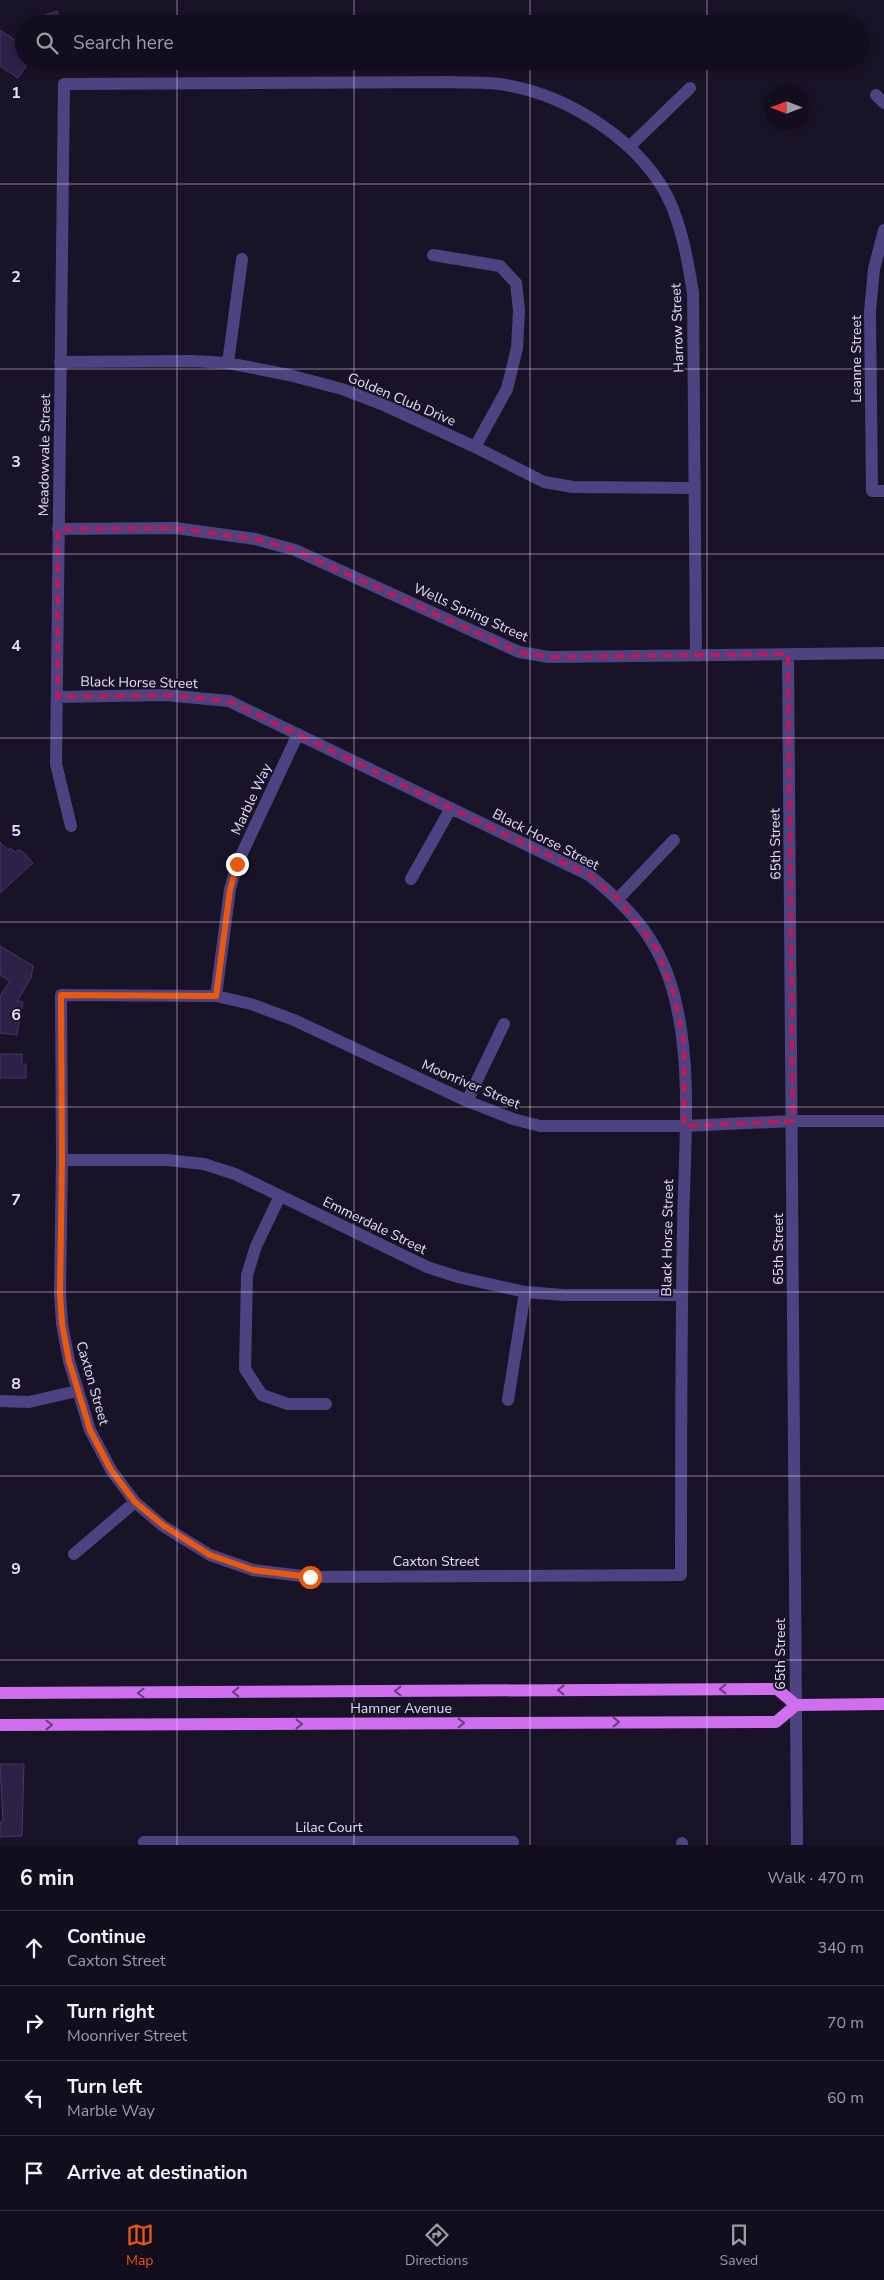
<!DOCTYPE html>
<html lang="en">
<head>
<meta charset="utf-8">
<style>
  body { margin:0; font-family:"Nunito Sans",sans-serif; background:#1c1726; color:#f1f3f6 }
  .compass { position:absolute; left:764px; top:85px; width:45px; height:45px; border-radius:50%; background:#130e1d; box-shadow:0 2px 8px #0003; rotate:270deg }
  .stop { position:absolute; width:15px; height:15px; margin:-11px; border:4px solid #ea580c; border-radius:50%; background:#fff }
  .stop.end { background:#ea580c; border-color:#fff; box-shadow:0 1px 5px #0008 }
  .list { margin:0; padding:0; list-style:none }
  h2 { display:flex; justify-content:space-between; align-items:center; height:65px; margin:0; padding:0 20px; font-size:21px }
  h2 small { font-size:16px; font-weight:400; color:#9d9ca4 }
  .list li { display:grid; grid-template-columns:32px 1fr auto; gap:15px; align-items:center; box-sizing:border-box; height:75px; padding:0 20px; border-top:1px solid #322e3b }
  .list b { display:block; font-size:19px; white-space:nowrap }
  .list p { margin:0; font-size:16px; white-space:nowrap; color:#9d9ca4 }
  .list em { font-size:16px; font-style:normal; color:#9d9ca4 }
  .icon { flex:none; width:28px; height:28px; fill:none; stroke:currentColor; stroke-width:2; stroke-linecap:round; stroke-linejoin:round }
  .map { position:relative; flex:none; width:884px; height:1845px; overflow:hidden }
  .search { position:absolute; background:#130e1d; box-shadow:0 2px 8px #0003; left:15px; right:15px; top:15px; height:55px; display:flex; align-items:center; gap:12px; box-sizing:border-box; padding:0 18px; border-radius:28px; color:#9d9ca4; font-size:19px }
  .sheet { height:365px; background:#130e1d }
  nav { display:flex; justify-content:space-around; align-items:center; box-sizing:border-box; height:70px; border-top:1px solid #322e3b; background:#130e1d; font-size:14px; color:#9d9ca4 }
  nav a { display:grid; justify-items:center; gap:2px }
  nav .on { color:#ea580c }
  .map>svg:first-child { display:block }
  .building { fill:#2d2146; stroke:#483570 }
  .lines { fill:none; stroke-linecap:round; stroke-linejoin:round }
  .minor { stroke:#4d4381; stroke-width:12 }
  .major { stroke:#cf6ff0; stroke-width:12 }
  .oneway { stroke:#6b3c81 }
  .route { stroke:#ea580c; stroke-width:6 }
  .marked { fill:none; stroke:#c2185b; stroke-width:4; stroke-dasharray:10 6; stroke-linejoin:round }
  .grid { fill:none; stroke:#e4ddfb; stroke-width:1; stroke-opacity:0.55 }
  .labels { text-anchor:middle; stroke-width:4; stroke-linejoin:round; paint-order:stroke }
  .street-label { font-size:14px; fill:#e4ddfb; stroke:#191327 }
  .grid-label { font-size:16px; text-anchor:middle; font-weight:bold; fill:#e4ddfb; stroke:#191327; stroke-width:4; stroke-linejoin:round; paint-order:stroke }
</style>
</head>
<body>
<div class="map">
<svg width="884" height="1845" viewBox="0 0 884 1845">
  <rect width="100%" height="100%" fill="#191327"/>
  <path class="building" d="M57,11L62,24H25V22Z
    M0,30L24,46V61L29,62L18,78L0,66Z
    M0,842L8,850L10,848L15,852L18,850L23,852L33,863L0,893Z
    M0,946L33,966L31,978L17,1001L23,1002L17,1035L0,1033V996L10,981L0,975Z
    M0,1054H22V1064H26V1078H0Z
    M0,1764H24L22,1836L0,1837V1822H3Z"/>
  <g class="lines">
    <path class="minor" d="M876,95L884,103
      M629,147L690,88
      M884,230L874,269L870,311L872,491H884
      M433,255L500,266L516,283L519,310L517,348L507,389L475,447
      M60,362L192,361L228,363L289,375L342,389L386,406L475,447L544,482L573,487L695,488
      M228,363L242,259
      M58,529L175,528L255,539L295,550L519,652L549,657L884,653
      M788,654L797,1845
      M58,697L165,695L229,701L589,875C632,909 662,944 675,999C693,1071 684,1154 683,1228C681,1344 681,1459 681,1575L310,1577L253,1570L210,1555L163,1526L135,1502L111,1470L90,1430L69,1361L62,1324L60,1294L62,1160L61,995L216,996L251,1004L294,1020L467,1101L513,1119L540,1126H684L793,1121H884
      M71,826L56,764L64,84L452,82C470,83 489,82 506,85C570,96 644,143 671,204C683,233 688,262 693,293L696,656
      M411,879L451,808
      M618,899L674,840
      M216,996L230,889L237,864L298,734
      M467,1101L504,1024
      M62,1160H167L204,1164L235,1174L427,1267L458,1277L525,1292L564,1295H681
      M280,1196L256,1246L247,1275L245,1369L262,1395L288,1404H326
      M508,1400L525,1292
      M0,1401L29,1402L77,1391
      M74,1554L135,1502
      M144,1842H513V1845
      M682,1845V1843"/>
    <path class="major" d="M0,1693L777,1689L796,1705L884,1704
      M0,1725L776,1722L796,1705"/>
  </g>
  <defs><path id="oneway-chevron" d="M-2-3.5L2.5 0L-2 3.5" fill="none" stroke-width="1.6" stroke-linecap="round" stroke-linejoin="round" transform="scale(1.25)"/></defs>
  <g class="oneway">
    <use href="#oneway-chevron" transform="translate(723 1689) rotate(180)"/>
    <use href="#oneway-chevron" transform="translate(561 1690) rotate(180)"/>
    <use href="#oneway-chevron" transform="translate(398 1691) rotate(180)"/>
    <use href="#oneway-chevron" transform="translate(236 1692) rotate(180)"/>
    <use href="#oneway-chevron" transform="translate(141 1693) rotate(180)"/>
    <use href="#oneway-chevron" transform="translate(616 1722)"/>
    <use href="#oneway-chevron" transform="translate(461 1723)"/>
    <use href="#oneway-chevron" transform="translate(299 1724)"/>
    <use href="#oneway-chevron" transform="translate(49 1725)"/>
  </g>
  <g class="lines">
    <path class="route" d="M237,864L230,890L216,996L61,995L62,1160L60,1294L62,1324L69,1361L90,1430L111,1470L135,1502L164,1526L210,1555L253,1570L310,1577"/>
  </g>
  <path class="marked" d="M175,528L255,539L295,550L519,652L549,657L788,654L793,1121L684,1126V1045L675,998L657,949L618,899L589,875L229,701L165,695L58,697V529Z"/>
  <path class="grid" d="M177,0V24M354,0V24M530,0V24M707,0V24M177,61V1845M354,61V1845M530,61V1845M707,61V1845M0,184H884M0,369H884M0,554H884M0,738H884M0,922H884M0,1107H884M0,1292H884M0,1476H884M0,1660H884"/>
  <g class="labels">
    <g class="street-label">
      <text transform="translate(677 328) rotate(-92)" y="5">Harrow Street</text>
      <text transform="translate(856 359) rotate(-90)" y="5">Leanne Street</text>
      <text transform="translate(402 399) rotate(23)" y="5">Golden Club Drive</text>
      <text transform="translate(44 455) rotate(-89)" y="5">Meadowvale Street</text>
      <text transform="translate(471 612) rotate(24)" y="5">Wells Spring Street</text>
      <text transform="translate(139 682) rotate(1)" y="5">Black Horse Street</text>
      <text transform="translate(251 799) rotate(-65)" y="5">Marble Way</text>
      <text transform="translate(546 839) rotate(27)" y="5">Black Horse Street</text>
      <text transform="translate(775 844) rotate(-91)" y="5">65th Street</text>
      <text transform="translate(471 1084) rotate(23)" y="5">Moonriver Street</text>
      <text transform="translate(375 1225) rotate(26)" y="5">Emmerdale Street</text>
      <text transform="translate(667 1238) rotate(-89)" y="5">Black Horse Street</text>
      <text transform="translate(778 1249) rotate(-90)" y="5">65th Street</text>
      <text transform="translate(93 1383) rotate(74)" y="5">Caxton Street</text>
      <text x="436" y="1566">Caxton Street</text>
      <text transform="translate(780 1654) rotate(-90)" y="5">65th Street</text>
      <text x="401" y="1713">Hamner Avenue</text>
      <text x="329" y="1832">Lilac Court</text>
    </g>
  </g>
  <g class="grid-label">
    <text x="16" y="98">1</text>
    <text x="16" y="282">2</text>
    <text x="16" y="467">3</text>
    <text x="16" y="651">4</text>
    <text x="16" y="836">5</text>
    <text x="16" y="1020">6</text>
    <text x="16" y="1205">7</text>
    <text x="16" y="1389">8</text>
    <text x="16" y="1574">9</text>
  </g>
</svg>
<svg class="compass" viewBox="-18 -18 36 36"><path d="M0-13l5 13h-10z" fill="#e53935"/><path d="M0 13l5-13h-10z" fill="#9d9ca4"/></svg>
<div class="stop" style="left:310px;top:1577px"></div>
<div class="stop end" style="left:237px;top:864px"></div>
<div class="search"><svg class="icon" aria-label="search" viewBox="0 0 24 24"><circle cx="10" cy="10" r="6"/><path d="M15 15l6 6"/></svg>Search here</div>
</div>
<section class="sheet">
<h2>6 min<small>Walk · 470 m</small></h2>
<ul class="list">
<li><svg class="icon" aria-label="ahead" viewBox="0 0 24 24"><path d="M12 20V5M6 11l6-6 6 6"/></svg><div><b>Continue</b><p>Caxton Street</p></div><em>340 m</em></li>
<li><svg class="icon" aria-label="right" viewBox="0 0 24 24"><path d="M7 20v-9h11M14 6l5 5-5 5"/></svg><div><b>Turn right</b><p>Moonriver Street</p></div><em>70 m</em></li>
<li><svg class="icon" aria-label="left" viewBox="0 0 24 24"><path d="M17 20v-9H6M10 6l-5 5 5 5"/></svg><div><b>Turn left</b><p>Marble Way</p></div><em>60 m</em></li>
<li><svg class="icon" aria-label="arrive" viewBox="0 0 24 24"><path d="M6 21V4h12l-3 4 3 4H6"/></svg><div><b>Arrive at destination</b></div></li>
</ul>
</section>
<nav>
<a class="on"><svg class="icon" aria-label="map" viewBox="0 0 24 24"><path d="M3 6l6-2 6 2 6-2v14l-6 2-6-2-6 2zM9 4v14M15 6v14"/></svg>Map</a>
<a><svg class="icon" aria-label="directions" viewBox="0 0 24 24"><path d="M12 3l9 9-9 9-9-9zM9 14v-3h6M13 9l2 2-2 2"/></svg>Directions</a>
<a><svg class="icon" aria-label="saved" viewBox="0 0 24 24"><path d="M7 4h10v16l-5-4-5 4z"/></svg>Saved</a>
</nav>
</body>
</html>
